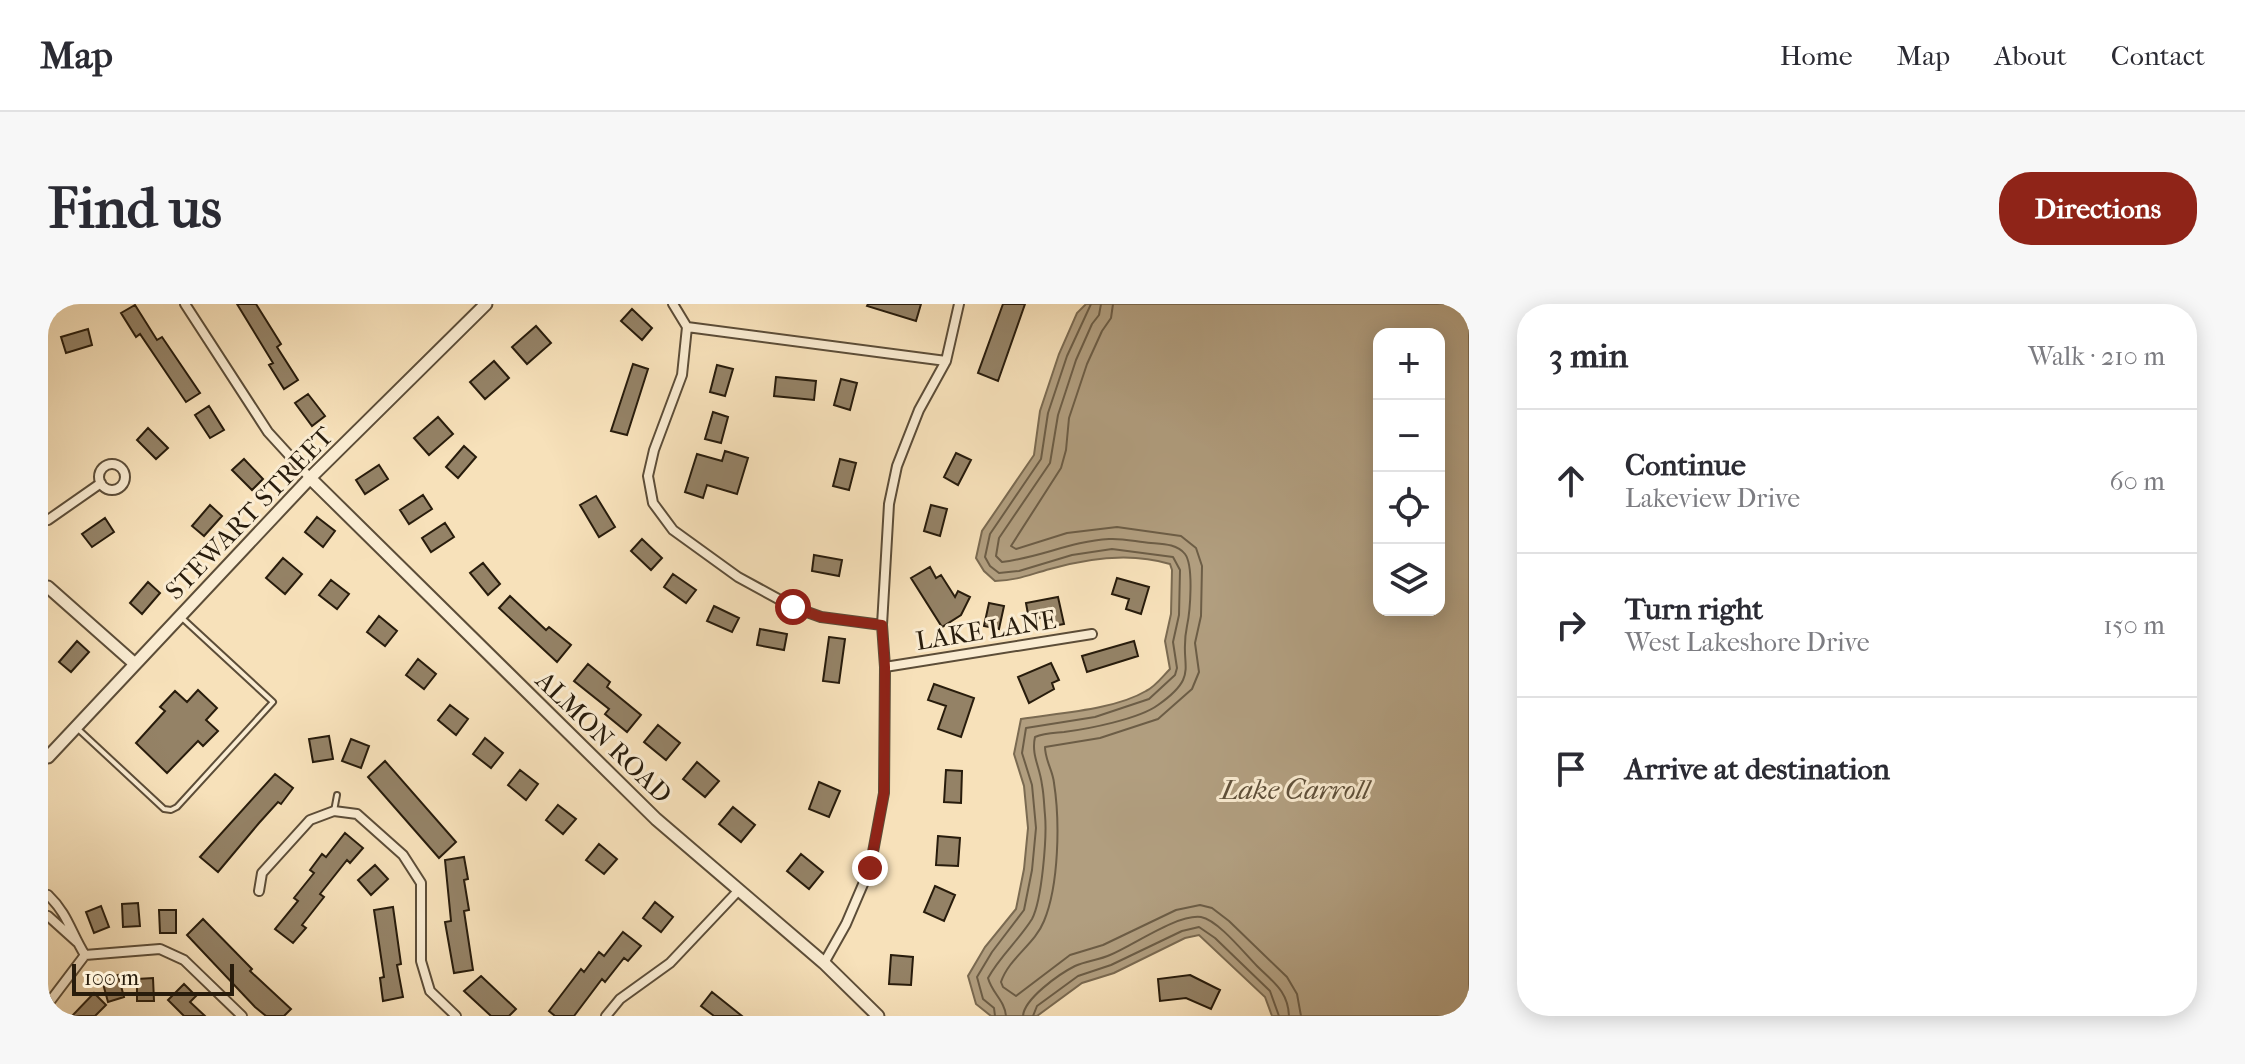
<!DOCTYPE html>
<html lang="en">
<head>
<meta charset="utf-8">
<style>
  body { margin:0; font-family:"IM FELL French Canon",serif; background:#f7f7f7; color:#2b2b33 }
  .controls { position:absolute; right:24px; top:24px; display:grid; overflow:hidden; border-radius:16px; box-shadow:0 4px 20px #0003 }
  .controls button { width:72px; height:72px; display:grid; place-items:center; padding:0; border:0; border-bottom:2px solid #e1e1e2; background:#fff; color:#2b2b33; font:40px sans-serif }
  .scale { position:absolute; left:24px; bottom:20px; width:162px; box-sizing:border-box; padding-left:8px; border:4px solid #281c0c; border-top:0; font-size:22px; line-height:28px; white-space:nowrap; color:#281c0c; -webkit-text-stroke:6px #faecd2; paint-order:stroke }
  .stop { position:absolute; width:24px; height:24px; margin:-18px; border:6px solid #8f2418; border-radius:50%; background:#fff }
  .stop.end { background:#8f2418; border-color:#fff; box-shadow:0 2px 8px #0008 }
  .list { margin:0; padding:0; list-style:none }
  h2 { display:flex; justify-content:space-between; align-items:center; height:104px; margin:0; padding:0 32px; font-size:34px }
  h2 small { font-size:26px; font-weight:400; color:#7c7c81 }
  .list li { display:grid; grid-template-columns:52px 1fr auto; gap:24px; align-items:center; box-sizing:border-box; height:144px; padding:0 32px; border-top:2px solid #e1e1e2 }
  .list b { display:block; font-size:30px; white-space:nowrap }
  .list p { margin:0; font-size:26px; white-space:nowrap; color:#7c7c81 }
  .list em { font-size:26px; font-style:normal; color:#7c7c81 }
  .icon { flex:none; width:44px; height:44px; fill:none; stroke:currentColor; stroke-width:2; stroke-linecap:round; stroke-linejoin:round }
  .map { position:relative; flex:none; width:1421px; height:712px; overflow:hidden; border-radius:32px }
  header { display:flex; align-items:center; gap:48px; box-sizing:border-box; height:112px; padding:0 40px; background:#fff; border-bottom:2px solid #e1e1e2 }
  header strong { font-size:38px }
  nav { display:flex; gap:44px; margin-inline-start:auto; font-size:28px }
  .intro { display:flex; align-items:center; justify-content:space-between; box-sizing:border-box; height:192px; padding:0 48px }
  h1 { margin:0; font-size:56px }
  .button { padding:20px 36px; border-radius:32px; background:#8f2418; color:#fff; font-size:28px; font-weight:700 }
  main { display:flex; gap:48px; padding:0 48px }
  aside { flex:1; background:#fff; border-radius:32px; box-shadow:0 4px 20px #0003 }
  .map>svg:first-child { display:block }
  .water { fill:#b19e7f; stroke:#7a6a51; stroke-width:2; fill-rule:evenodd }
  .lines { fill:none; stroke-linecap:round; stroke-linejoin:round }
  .shore { stroke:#6c5d46; stroke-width:2 }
  .building { fill:#948266; stroke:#281c0c; stroke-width:2 }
  .service-casing { stroke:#5c4d38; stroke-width:8 }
  .minor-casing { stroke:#5c4d38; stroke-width:12 }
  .tertiary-casing { stroke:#5c4d38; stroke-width:15 }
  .service { stroke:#faecd2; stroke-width:4 }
  .minor { stroke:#faecd2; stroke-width:8 }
  .tertiary { stroke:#faecd2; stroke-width:11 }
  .route { stroke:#8f2418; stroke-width:10 }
  .labels { text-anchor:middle; stroke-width:6; stroke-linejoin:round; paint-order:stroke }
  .street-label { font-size:26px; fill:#281c0c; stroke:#faecd2 }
  .water-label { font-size:28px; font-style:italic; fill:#5f503a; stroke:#faecd2 }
</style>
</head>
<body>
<header>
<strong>Map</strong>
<nav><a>Home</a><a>Map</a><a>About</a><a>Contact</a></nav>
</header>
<div class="intro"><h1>Find us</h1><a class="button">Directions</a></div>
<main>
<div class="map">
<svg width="1421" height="712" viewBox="0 0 1421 712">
  <rect width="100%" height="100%" fill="#f7e1ba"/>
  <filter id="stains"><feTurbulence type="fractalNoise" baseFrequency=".0025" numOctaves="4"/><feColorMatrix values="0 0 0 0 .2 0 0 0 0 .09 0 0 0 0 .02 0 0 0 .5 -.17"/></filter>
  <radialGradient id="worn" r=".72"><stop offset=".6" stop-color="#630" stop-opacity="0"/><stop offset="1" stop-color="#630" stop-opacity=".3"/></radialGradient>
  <path class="water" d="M1038,0H1421V712H1224L1217,693L1151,631L1137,634L1066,669L1034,679L989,712H943L928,700L920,672L937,643L968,605L976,565L980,524L976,482L966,450L973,415C1010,409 1066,406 1098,387C1107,383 1115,372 1122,365L1117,337L1123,310L1124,266L1122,260C1083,248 1040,254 1002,265C980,271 971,276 947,277L936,267L928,254L934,227L986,151L992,107L1011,50L1029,9ZM1391,30V306H1331V30Z"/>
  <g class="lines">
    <path class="shore" d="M1065,0L1063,14L1054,27L1039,60L1021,114L1018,146L1013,164L963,242L968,245L1019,229L1069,223L1133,232L1148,244L1154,262L1153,312L1147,339L1151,368L1144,385L1110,415L1052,434L997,443C997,456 1005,467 1006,479C1012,517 1011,581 996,617C987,640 961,654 953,678L955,683L968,692L1022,651L1055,641L1128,606L1152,601L1164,604L1181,617L1239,673L1249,690L1253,712
      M947,712L946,704L935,695L929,673L944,648L976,606L984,566L988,524L984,481L974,449L978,424L1047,413L1101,395L1127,371L1129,364L1125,338L1131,311L1132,266L1125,253L1064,245L1024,251L971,267L951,269L942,262L937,253L942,230L993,155L1000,109L1019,52L1043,0
      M958,712C957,697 944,689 940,674C952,652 971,636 984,615C994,596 999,533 997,511C996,501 996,491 994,481C992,463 983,451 987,433C996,429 1006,429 1016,428C1040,425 1091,415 1110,401C1154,370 1130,363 1139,322C1142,308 1146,262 1137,250C1129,240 1115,240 1103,239C1089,238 1075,234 1061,235C1024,237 990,254 954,258L948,252L951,234L1002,159L1010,111L1028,56L1044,20L1051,11L1053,0
      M975,712C976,695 1011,670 1027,662C1038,657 1051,656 1062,651C1086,641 1129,610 1153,613C1170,616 1197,650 1209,662C1225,678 1240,687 1241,712
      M985,712L989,702L1030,672L1063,661L1134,627L1151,623L1167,634L1222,687L1231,712"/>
  </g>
  <path class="building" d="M189,0H208L233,40L229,43L250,76L236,85L221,61L225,59Z
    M820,0H873L868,17L819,2Z
    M955,0H977L950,77L930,69Z
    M87,1L109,36L114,33L152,89L138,98L92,30L88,33L73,9Z
    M584,5L604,24L594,36L573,17Z
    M488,22L503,39L479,60L464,43Z
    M40,25L44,41L18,49L13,33Z
    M446,57L461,74L437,95L422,78Z
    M585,60L600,65L579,131L563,127Z
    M669,61L685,65L677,92L662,88Z
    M728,73L768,77L766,96L726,92Z
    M793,75L809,79L802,106L786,101Z
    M260,90L277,112L264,122L247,99Z
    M161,102L176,126L162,134L147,111Z
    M665,108L680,113L673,139L657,135Z
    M390,113L405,130L381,151L366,134Z
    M100,124L120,144L108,155L89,136Z
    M416,142L428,153L410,174L398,163Z
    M677,147L700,154L689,190L659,181L655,194L637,188L649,150L674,157Z
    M908,149L923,156L910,181L896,173Z
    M196,155L215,175L204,186L184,166Z
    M792,155L808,159L801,186L785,182Z
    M331,161L340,175L317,190L308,176Z
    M375,191L384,205L361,220L352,206Z
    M548,192L567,223L551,233L532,201Z
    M162,201L174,212L156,232L144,222Z
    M883,201L899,205L892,232L876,227Z
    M269,213L287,227L275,243L257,228Z
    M57,214L66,228L44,243L34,230Z
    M397,219L406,233L383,248L374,234Z
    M594,235L614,254L603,266L583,247Z
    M766,251L794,256L791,272L764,267Z
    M235,254L254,270L237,290L218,274Z
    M435,259L452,280L440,291L422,269Z
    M882,263L888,274L893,271L907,293L910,287L922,293L913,311L894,323L863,274Z
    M625,270L648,286L638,299L616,283Z
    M1069,274L1101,283L1093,310L1078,305L1081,295L1064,290Z
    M283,276L301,290L289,305L271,291Z
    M100,278L112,289L94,310L82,299Z
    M462,292L498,326L501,323L523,341L509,358L451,304Z
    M1010,293L1016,320L1000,323L998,313L981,316L978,299Z
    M941,299L956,302L951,325L936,322Z
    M666,302L691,314L684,328L659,317Z
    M331,312L349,327L337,342L319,328Z
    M712,325L739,330L736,346L709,341Z
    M781,333L797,335L791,379L775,377Z
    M29,337L41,348L23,368L11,358Z
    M1086,337L1090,352L1039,368L1034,352Z
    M370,355L388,370L376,385L358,371Z
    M1003,359L1011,376L1004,379L1006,385L981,399L970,373Z
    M540,360L562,378L559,383L593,411L579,428L557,410L561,405L526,377Z
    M886,380L926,394L913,433L890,425L898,402L880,396Z
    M150,386L169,404L158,416L170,427L155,442L150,437L119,469L88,439L117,407L112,403L127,387L139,398Z
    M402,401L420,415L408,431L390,416Z
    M610,421L632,439L618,456L596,438Z
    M281,432L285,455L265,458L261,435Z
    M437,434L455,449L443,464L425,450Z
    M303,435L321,442L313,464L294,457Z
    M337,457L408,538L391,554L320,473Z
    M649,458L671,477L657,493L635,475Z
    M472,466L490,480L478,496L460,481Z
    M898,466L914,467L913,499L896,498Z
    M227,470L245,484L233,500L230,498L211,519L170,568L152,553Z
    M771,478L792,487L781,513L761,505Z
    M510,501L528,515L515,530L498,516Z
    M685,503L707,521L693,538L671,520Z
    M297,529L315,544L302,559L299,556L272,590L276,593L254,621L258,624L245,639L227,625L250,597L246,594L266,569L262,566L274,550L278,553Z
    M890,532L912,534L910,562L888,561Z
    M551,540L569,555L556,570L538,556Z
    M753,550L775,568L761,585L739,567Z
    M416,553L420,575L416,576L421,606L416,607L425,666L406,669L397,618L403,617L397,556Z
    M327,561L340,575L323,591L310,576Z
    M887,582L907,591L896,617L876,608Z
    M607,598L625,613L613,628L595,614Z
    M90,599L92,622L75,623L74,600Z
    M53,602L61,623L46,629L38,608Z
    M345,603L353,660L349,661L355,693L335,697L332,674L336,673L326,606Z
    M111,606H128V629H112Z
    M155,615L204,665L202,667L243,705L236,712H218L207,703L139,631Z
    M575,628L593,642L580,657L576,654L557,678L554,675L526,712H507L501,707L533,665L536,668L551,648L556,652Z
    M843,651L865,653L863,681L841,680Z
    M70,671L76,693L60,698L54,676Z
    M1142,671L1172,686L1163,705L1138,694L1112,697L1110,675Z
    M433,672L468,705L461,712H443L416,687Z
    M105,674L106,697H89V675Z
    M136,680L148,692L142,698L157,712H136L120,696Z
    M664,688L694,712H666L653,702Z
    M46,689L58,701L47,712H24Z"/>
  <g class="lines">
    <g class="service-casing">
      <path id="service" d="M30,425L116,505L123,506L129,503L225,398L133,313
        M286,507L289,491"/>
    </g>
    <g class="minor-casing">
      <path id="minor" d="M137,0L220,128L262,174
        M625,0L639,23L634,71L606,146L600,172L605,199L625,226L690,273L745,303L773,313L834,321
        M639,23L898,57
        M51 173a13 13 0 1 1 26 0a13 13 0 1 1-26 0Z
        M0,216L53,179
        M837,363L1044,330
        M211,587L214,569L262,516L286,507L309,510L355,551L373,579V657L382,687L408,712
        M0,591C20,610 23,629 37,651L0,700
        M0,612L29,638
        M37,651L112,645L136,656L194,712
        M776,659L798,620L822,564L836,489L837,363L834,321L841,200L849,162L871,106L898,57L911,0
        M558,712L572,695L622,659L691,586"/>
    </g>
    <g class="tertiary-casing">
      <path id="tertiary" d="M262,174L608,515L776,659L830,712
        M0,283L87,360
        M0,453L262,174L438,0"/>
    </g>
    <use href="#service" class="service"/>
    <use href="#minor" class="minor"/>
    <use href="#tertiary" class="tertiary"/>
  </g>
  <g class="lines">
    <path class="route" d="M745,303L773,313L834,321L837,363L836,489L822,564"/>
  </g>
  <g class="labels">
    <g class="street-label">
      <text transform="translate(201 209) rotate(-46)" y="9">STEWART STREET</text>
      <text transform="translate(938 326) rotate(-9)" y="9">LAKE LANE</text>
      <text transform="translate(556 433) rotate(44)" y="9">ALMON ROAD</text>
    </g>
    <g class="water-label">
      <text x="1247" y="495">Lake Carroll</text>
    </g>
  </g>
  <rect width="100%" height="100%" filter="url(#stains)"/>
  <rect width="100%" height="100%" fill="url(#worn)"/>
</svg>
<div class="controls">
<button>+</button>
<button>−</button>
<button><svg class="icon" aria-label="locate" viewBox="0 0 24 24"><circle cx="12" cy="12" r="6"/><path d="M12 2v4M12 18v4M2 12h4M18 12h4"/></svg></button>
<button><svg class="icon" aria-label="layers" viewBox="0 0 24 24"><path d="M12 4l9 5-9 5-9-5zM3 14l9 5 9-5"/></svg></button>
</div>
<div class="scale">100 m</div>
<div class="stop" style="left:745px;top:303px"></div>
<div class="stop end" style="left:822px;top:564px"></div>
</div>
<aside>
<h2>3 min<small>Walk · 210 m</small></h2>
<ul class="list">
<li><svg class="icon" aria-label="ahead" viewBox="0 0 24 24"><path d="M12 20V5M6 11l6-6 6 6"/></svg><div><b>Continue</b><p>Lakeview Drive</p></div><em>60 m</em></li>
<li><svg class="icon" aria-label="right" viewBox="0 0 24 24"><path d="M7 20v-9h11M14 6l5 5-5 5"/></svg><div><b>Turn right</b><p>West Lakeshore Drive</p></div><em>150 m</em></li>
<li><svg class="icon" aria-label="arrive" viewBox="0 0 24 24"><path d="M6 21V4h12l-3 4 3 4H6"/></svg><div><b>Arrive at destination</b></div></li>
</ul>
</aside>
</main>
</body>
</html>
